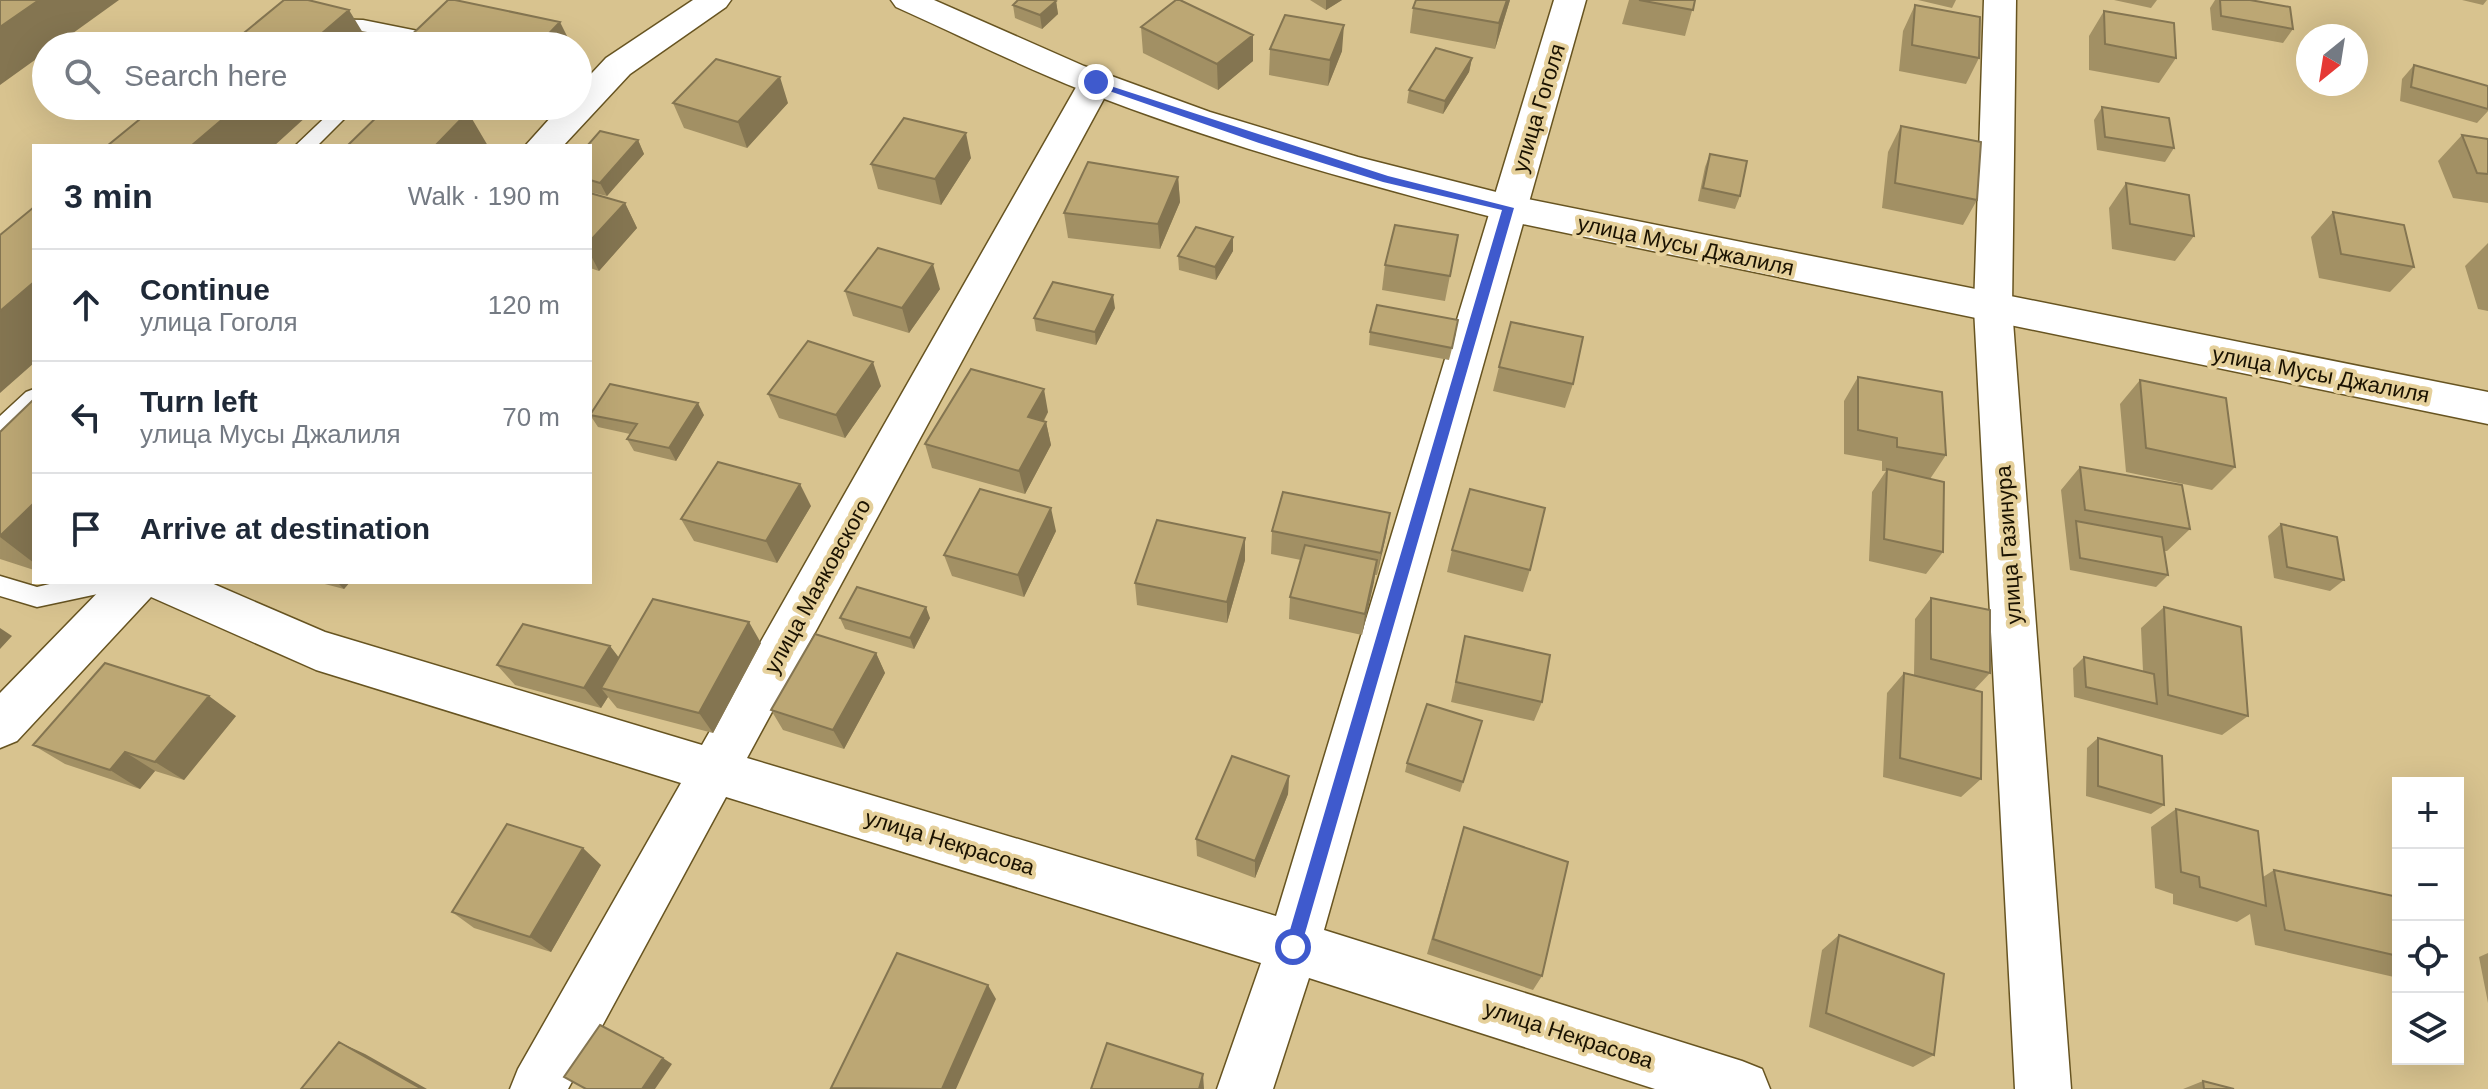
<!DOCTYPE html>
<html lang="en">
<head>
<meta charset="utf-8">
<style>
  body { margin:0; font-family:Arial,sans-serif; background:#f6f6f7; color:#1f2937 }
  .controls { position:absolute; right:24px; bottom:24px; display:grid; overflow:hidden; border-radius:0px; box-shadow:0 8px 32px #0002 }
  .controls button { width:72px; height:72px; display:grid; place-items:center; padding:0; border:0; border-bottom:2px solid #e0e1e3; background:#fff; color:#1f2937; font:40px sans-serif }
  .compass { position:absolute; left:2296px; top:24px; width:72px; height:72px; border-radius:50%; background:#fff; box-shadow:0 8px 32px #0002; rotate:210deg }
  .stop { position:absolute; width:24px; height:24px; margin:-18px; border:6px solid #3f5acd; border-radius:50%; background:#fff }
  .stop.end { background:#3f5acd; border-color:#fff; box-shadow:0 2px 8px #0008 }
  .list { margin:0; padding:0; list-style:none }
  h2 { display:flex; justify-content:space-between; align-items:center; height:104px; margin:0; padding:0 32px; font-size:34px }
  h2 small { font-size:26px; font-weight:400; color:#747a83 }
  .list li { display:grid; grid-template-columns:52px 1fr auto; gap:24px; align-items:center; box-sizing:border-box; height:112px; padding:0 32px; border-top:2px solid #e0e1e3 }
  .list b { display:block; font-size:30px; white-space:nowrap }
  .list p { margin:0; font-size:26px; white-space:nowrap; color:#747a83 }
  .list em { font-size:26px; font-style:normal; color:#747a83 }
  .icon { flex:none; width:44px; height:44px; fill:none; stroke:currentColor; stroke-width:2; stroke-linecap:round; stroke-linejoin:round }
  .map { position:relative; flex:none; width:2488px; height:1089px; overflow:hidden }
  .search { position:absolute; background:#fff; box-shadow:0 8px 32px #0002; left:32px; top:32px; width:560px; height:88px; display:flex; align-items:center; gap:20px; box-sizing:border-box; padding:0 28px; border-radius:44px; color:#747a83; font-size:30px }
  .panel { position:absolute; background:#fff; box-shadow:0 8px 32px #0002; left:32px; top:144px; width:560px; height:440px; border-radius:0px }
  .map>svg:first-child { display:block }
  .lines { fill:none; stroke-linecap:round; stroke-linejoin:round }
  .service-casing { stroke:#675421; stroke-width:3 }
  .minor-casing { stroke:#675421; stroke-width:3 }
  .secondary-casing { stroke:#675421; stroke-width:3 }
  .service { fill:#fff; fill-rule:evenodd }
  .minor { fill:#fff; fill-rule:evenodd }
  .secondary { fill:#fff; fill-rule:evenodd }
  .wall { fill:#a29064 }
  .shaded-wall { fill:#847551 }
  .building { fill:#bca774; stroke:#847551; stroke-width:2 }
  .route { fill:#3f5acd }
  .labels { text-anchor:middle; stroke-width:8; stroke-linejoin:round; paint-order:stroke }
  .street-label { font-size:22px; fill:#1a1201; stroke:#e5d09b }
</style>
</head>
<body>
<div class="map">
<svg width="2488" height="1089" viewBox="0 0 2488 1089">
  <rect width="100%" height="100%" fill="#d8c38f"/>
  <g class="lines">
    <g class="service-casing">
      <path id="service" d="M324,19L363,20L428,33L431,37L422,43C389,36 354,26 321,31C295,34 288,46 260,46L280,31Z
        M337,106H357L317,146H295Z
        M34,389V412L8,436L0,439V416L26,392Z
        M0,576L37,587L58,582H119L116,589L107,592L37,607L0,596Z"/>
    </g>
    <g class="minor-casing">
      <path id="minor" d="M693,0H731L726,7L630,74L563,146H525L561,106H578V88L606,58Z
        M1554,0H1586L1324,930L1742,1061L1762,1069L1770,1089H1655L1309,978L1273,1089H1217L1261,963L726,797L568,1089H510L518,1069L681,783L316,670L151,597L17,741L0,748V693L108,582H209L325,632L702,745L1079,82L1084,74L1096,71L1108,74L1113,82L747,758L1276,916Z
        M1984,0H2016L2012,308L2071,1089H2015L1974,308Z"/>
    </g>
    <g class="secondary-casing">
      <path id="secondary" d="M891,0H934L1084,66L1210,112L1358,157L1508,195L2488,392V424L1508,221C1365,185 1222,145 1084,91C1020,66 959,35 896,7Z"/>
    </g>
    <use href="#service" class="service"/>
    <use href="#minor" class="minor"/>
    <use href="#secondary" class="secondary"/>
  </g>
  <path class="wall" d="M1310,0H1342L1326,10Z
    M1416,0H1510L1495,49L1410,33L1413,8Z
    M1629,0H1695L1685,36L1622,24Z
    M1918,0H1956L1952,8Z
    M2114,0H2157L2151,8Z
    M2215,0H2250L2293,29L2283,43L2212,30L2210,8Z
    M2462,0H2487L2483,5Z
    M1056,1L1058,14L1042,29L1015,18L1013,5Z
    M1915,5L1979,58L1966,84L1899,71L1903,31Z
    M2104,11L2176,58L2159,83L2089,70V36Z
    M1141,27L1253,61L1218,90L1143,53Z
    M1270,49L1342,51L1328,86L1269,75Z
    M1472,58L1469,72L1443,114L1407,103L1409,90Z
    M2414,65L2488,86V111L2477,123L2400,101L2402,79Z
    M673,103H788L747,148L684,128Z
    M2102,107L2174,148L2165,162L2097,150L2094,120Z
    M1901,126L1977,200L1963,225L1882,208L1888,152Z
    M2462,135L2488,139V203L2453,198L2438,161Z
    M638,140L644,154L607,196L590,192V146Z
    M1710,154L1740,196L1735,209L1698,201L1705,167Z
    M971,158L941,205L878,189L871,164Z
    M1178,177L1180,202L1160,249L1068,238L1064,213Z
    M2126,183L2194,236L2175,261L2112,249L2109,208Z
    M590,193L625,203L637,228L599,271L590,268Z
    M2333,212L2414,267L2390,292L2319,278L2311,237Z
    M1458,235L1445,301L1382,290L1385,265Z
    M1233,237V251L1216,280L1179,270L1178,256Z
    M2488,243V311L2478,309L2465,266Z
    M940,289L909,333L853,316L845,291Z
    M1115,308L1096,345L1036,331L1034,318Z
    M1370,332L1456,333L1449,360L1369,345Z
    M1499,367L1573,384L1565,408L1493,391Z
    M1858,377L1946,455L1930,479L1943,552L1926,574L1869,561L1872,492L1886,471H1882V461L1844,454V401Z
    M2140,380L2235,467L2212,490L2126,472L2120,404Z
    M881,386L845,438L779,418L768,394Z
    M34,399V570L0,559V432Z
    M1048,412L1044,421L1046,422L1051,445L1025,494L932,468L925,444Z
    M590,415H704L676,461L634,451L627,439L630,434L598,427Z
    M2080,467L2190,529L2167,551H2164L2168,575L2156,587L2070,570L2061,490Z
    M811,506L777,563L694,541L681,519Z
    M1390,513L1377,575H1375L1362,635L1289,619L1290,597L1301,560L1271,554L1272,531Z
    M2281,524L2344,580L2330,591L2274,578L2268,536Z
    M1056,531L1024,597L952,576L944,555Z
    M1245,538V560L1227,623L1137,605L1135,583Z
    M1452,550L1530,570L1523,592L1447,572Z
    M317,582H350L344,589Z
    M1931,598L1990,673L1974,690L1981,779L1961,797L1883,777L1887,693L1904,673L1914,675L1915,619Z
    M2164,607L2248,716L2222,735L2074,697L2073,668L2084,657L2143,671L2141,628Z
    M840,618H930L914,649L845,629Z
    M1465,636L1542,702L1534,721L1451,702Z
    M761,643L713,733L617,708L608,697L601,708L515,685L497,665L610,646L619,658Z
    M876,653L885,673L844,749L783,730L771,710Z
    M236,716L184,780L155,771L140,789L65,764L33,745Z
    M1482,721L1460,792L1405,772L1407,763Z
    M2098,738L2164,805L2151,814L2086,796L2087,748Z
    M1289,776L1288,794L1255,878L1197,856L1196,839Z
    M2176,809L2263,877L2274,870L2398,897V975L2394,977L2255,945L2250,914L2237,922L2173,904V894L2155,888L2151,827Z
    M1464,827L1542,976L1533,990L1427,954Z
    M601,865L551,952L474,928L452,912Z
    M1839,935L1934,1055L1913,1067L1809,1027L1822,950Z
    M2488,953V1003L2479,957Z
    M2203,1081L2234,1089H2183Z"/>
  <path class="shaded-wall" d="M39,0H119L55,46H46V52L0,85V27Z
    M1326,0H1342L1326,10Z
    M1507,0H1510L1495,49L1499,23Z
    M1056,1L1058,14L1042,29L1040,15Z
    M349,10L371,46H307Z
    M560,22L572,46H537Z
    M1344,25L1342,51L1328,86L1330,60Z
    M1253,35V61L1218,90L1217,64Z
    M1472,58L1469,72L1443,114L1445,101Z
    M780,77L788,103L747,148L738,122Z
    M238,106H318L274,146H191Z
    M468,112L488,146H435Z
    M966,133L971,158L941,205L935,179Z
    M638,140L644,154L607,196L600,183Z
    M1178,177L1180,202L1160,249L1158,224Z
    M625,203L637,228L599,271L590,254V241Z
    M1233,237V251L1216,280L1215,267Z
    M933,264L940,289L909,333L902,308Z
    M34,282V363L0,393V311Z
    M1113,295L1115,308L1096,345L1095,332Z
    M873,362L881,386L845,438L836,415Z
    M1044,389L1048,412L1033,440L1028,417Z
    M698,403L704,415L676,461L669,448Z
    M1046,422L1051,445L1025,494L1019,471Z
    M800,484L811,506L777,563L766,541Z
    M34,503V563L0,537Z
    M1051,508L1056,531L1024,597L1018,575Z
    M1390,513L1386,536L1377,575L1381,553Z
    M1245,538V560L1227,623V602Z
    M1377,560L1374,582L1362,635L1365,614Z
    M337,582H350L344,589Z
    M926,607L930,618L914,649L910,638Z
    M749,622L761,643L713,733L699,713Z
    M0,628L12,636L0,649Z
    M610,646L626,667L601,688L608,697L601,708L584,688Z
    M876,653L885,673L844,749L833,730Z
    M209,696L236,716L184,780L155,762Z
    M125,752L155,771L140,789L110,770Z
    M1289,776L1288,794L1255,878V861Z
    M583,848L601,865L551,952L530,937Z
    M988,985L996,999L956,1089H942Z
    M339,1042L365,1054L427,1089H422Z
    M663,1058L672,1064L655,1089H642Z
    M1203,1074L1204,1089H1199Z"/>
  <path class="building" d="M0,0H39L0,27Z
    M284,0H308L349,10L307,46H228Z
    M448,0H455L560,22L537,46H411L402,44Z
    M1018,0H1054L1056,1L1040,15L1013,5Z
    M1176,0H1180L1253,35L1217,64L1141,27Z
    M1416,0H1507L1499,23L1413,8Z
    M1639,0H1695L1693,10Z
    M2220,0H2250L2290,7L2293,29L2221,16Z
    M1915,5L1980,17L1979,58L1912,45Z
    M2104,11L2174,23L2176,58L2105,44Z
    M1285,15L1344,25L1330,60L1270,49Z
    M1436,48L1472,58L1445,101L1409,90Z
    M716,59L780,77L738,122L673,103Z
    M2414,65L2488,86V109L2411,87Z
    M156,106H238L191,146H107Z
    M388,106H444L468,112L435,146H347Z
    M2102,107L2169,118L2174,148L2105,137Z
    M904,118L966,133L935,179L871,164Z
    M1901,126L1981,142L1977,200L1895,183Z
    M600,131L638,140L600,183L590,180V146H587Z
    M2462,135L2488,139V174L2477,173Z
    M1710,154L1747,161L1740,196L1703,188Z
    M1088,162L1178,177L1158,224L1064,213Z
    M2126,183L2189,195L2194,236L2130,224Z
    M590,193L625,203L590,241Z
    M34,207V282L0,311V235Z
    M2333,212L2404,225L2414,267L2341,254Z
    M1395,225L1458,235L1450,276L1385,265Z
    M1196,227L1233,237L1215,267L1178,256Z
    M878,248L933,264L902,308L845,291Z
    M1053,282L1113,295L1095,332L1034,318Z
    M1377,305L1458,320L1452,348L1370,332Z
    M1511,322L1583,337L1573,384L1499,367Z
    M808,341L873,362L836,415L768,394Z
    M971,369L1044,389L1028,417L1046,422L1019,471L925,444Z
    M1858,377L1942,392L1946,455L1897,447V438L1858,430Z
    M2140,380L2226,398L2235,467L2146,448Z
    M610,384L698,403L669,448L627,439L637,424L590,415Z
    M34,399V503L0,536V432Z
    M718,462L800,484L766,541L681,519Z
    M2080,467L2182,485L2190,529L2085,510Z
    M1887,469L1944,482L1943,552L1884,539Z
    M980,489L1051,508L1018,575L944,555Z
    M1470,489L1545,508L1530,570L1452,550Z
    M1283,492L1390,513L1381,553L1272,531Z
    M1157,520L1245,538L1227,602L1135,583Z
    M2076,521L2162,537L2168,575L2080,558Z
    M2281,524L2337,537L2344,580L2287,567Z
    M1305,545L1377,560L1365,614L1290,597Z
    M857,587L926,607L910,638L840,618Z
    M1931,598L1990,610V673L1931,659Z
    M653,599L749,622L699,713L601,688Z
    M2164,607L2241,627L2248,716L2168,695Z
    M523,624L610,646L584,688L497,665Z
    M815,634L876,653L833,730L771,710Z
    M1465,636L1550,655L1542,702L1456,682Z
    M2084,657L2154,674L2157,704L2086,687Z
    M105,663L209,696L155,762L125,752L110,770L33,745Z
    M1904,673L1982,692L1981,779L1900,758Z
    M1427,704L1482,721L1463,782L1407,763Z
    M2098,738L2162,756L2164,805L2098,786Z
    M1232,756L1289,776L1255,861L1196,839Z
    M2176,809L2258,831L2266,906L2200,887L2199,877L2181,872Z
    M507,824L583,848L530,937L452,912Z
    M1464,827L1568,862L1542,976L1433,939Z
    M2274,870L2398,897V956L2285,930Z
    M1839,935L1944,974L1934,1055L1826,1013Z
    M897,953L988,985L942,1089L831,1088Z
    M600,1025L663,1058L642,1089H586L564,1077Z
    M339,1042L422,1089H301Z
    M1107,1043L1203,1074L1199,1089H1091Z
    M2203,1081L2234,1089H2204Z"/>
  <path class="route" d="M1092,80L1388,176L1514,208L1301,947L1293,955L1285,947L1502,210L1383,182L1259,143L1092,85Z"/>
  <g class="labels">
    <g class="street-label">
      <text transform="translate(1538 108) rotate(-73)" y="8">улица Гоголя</text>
      <text transform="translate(1686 245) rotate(12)" y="8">улица Мусы Джалиля</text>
      <text transform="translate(2321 374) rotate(11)" y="8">улица Мусы Джалиля</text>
      <text transform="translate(2008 545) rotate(-94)" y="8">улица Газинура</text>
      <text transform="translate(817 586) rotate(-61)" y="8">улица Маяковского</text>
      <text transform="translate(950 842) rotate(17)" y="8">улица Некрасова</text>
      <text transform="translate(1569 1034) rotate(18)" y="8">улица Некрасова</text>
    </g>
  </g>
</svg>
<div class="controls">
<button>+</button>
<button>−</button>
<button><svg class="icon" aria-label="locate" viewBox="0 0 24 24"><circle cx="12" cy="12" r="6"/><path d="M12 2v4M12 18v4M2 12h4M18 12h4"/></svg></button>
<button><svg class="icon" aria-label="layers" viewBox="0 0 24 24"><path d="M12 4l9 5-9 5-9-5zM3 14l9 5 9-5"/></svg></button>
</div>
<svg class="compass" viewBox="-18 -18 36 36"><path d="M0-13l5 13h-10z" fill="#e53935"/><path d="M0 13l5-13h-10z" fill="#747a83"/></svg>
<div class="stop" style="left:1293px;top:947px"></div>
<div class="stop end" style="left:1096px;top:82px"></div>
<div class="search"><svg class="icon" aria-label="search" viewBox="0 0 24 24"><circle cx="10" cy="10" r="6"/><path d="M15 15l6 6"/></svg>Search here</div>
<section class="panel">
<h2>3 min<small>Walk · 190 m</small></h2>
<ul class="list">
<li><svg class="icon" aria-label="ahead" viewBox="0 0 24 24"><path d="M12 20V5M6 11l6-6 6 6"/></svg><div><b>Continue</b><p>улица Гоголя</p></div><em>120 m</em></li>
<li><svg class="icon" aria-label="left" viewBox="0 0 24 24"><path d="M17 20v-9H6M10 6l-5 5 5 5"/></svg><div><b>Turn left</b><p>улица Мусы Джалиля</p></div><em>70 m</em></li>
<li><svg class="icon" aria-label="arrive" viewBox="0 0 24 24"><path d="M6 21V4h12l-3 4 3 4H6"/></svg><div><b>Arrive at destination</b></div></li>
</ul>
</section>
</div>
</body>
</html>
